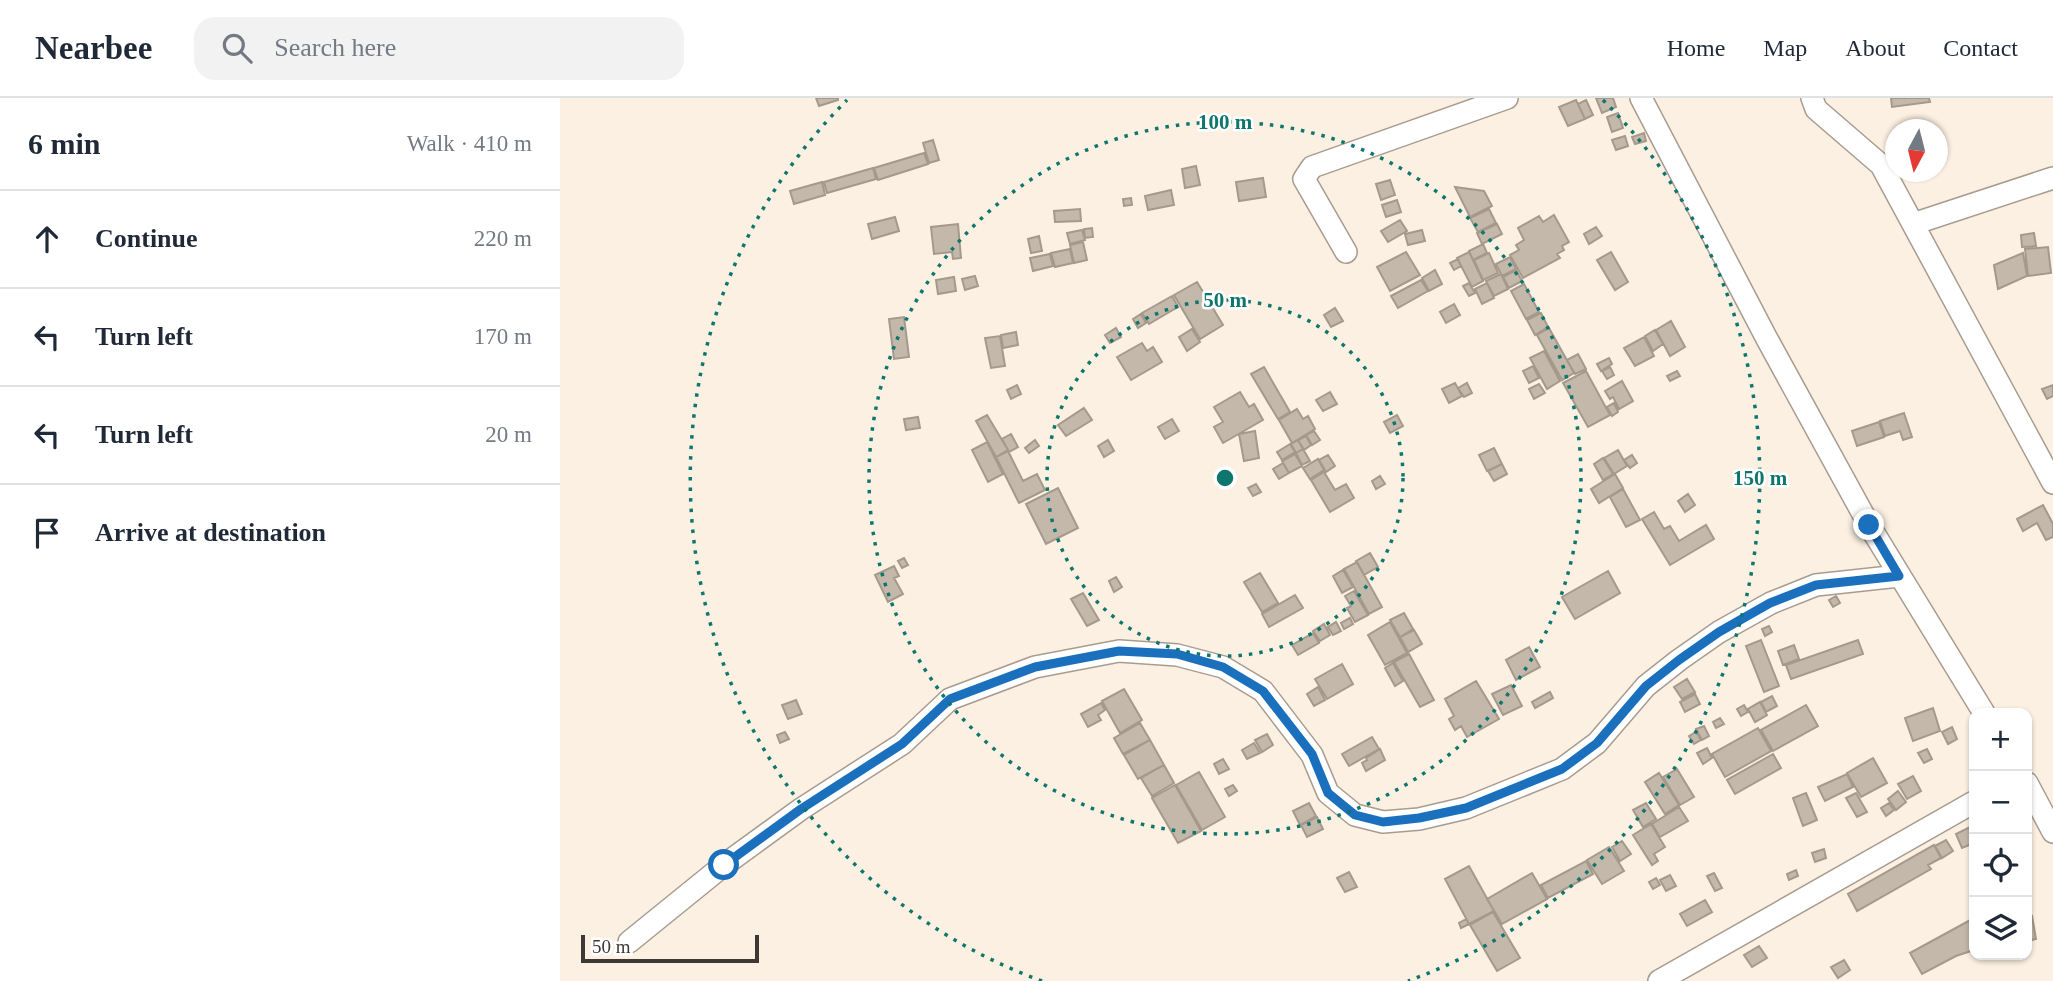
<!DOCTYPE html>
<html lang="en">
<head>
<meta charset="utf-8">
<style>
  body { margin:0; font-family:"Times New Roman",serif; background:#f2f2f3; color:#1f2937 }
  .controls { position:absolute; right:21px; bottom:21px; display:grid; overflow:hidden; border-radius:14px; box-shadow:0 2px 5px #0004 }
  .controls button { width:63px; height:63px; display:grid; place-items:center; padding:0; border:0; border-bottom:2px solid #e0e1e3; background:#fff; color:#1f2937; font:35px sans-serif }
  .compass { position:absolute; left:1325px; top:21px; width:63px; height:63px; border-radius:50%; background:#fff; box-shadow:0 2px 5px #0004; rotate:187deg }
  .scale { position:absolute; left:21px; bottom:18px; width:178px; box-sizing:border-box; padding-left:7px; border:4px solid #3d3833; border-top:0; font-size:19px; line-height:24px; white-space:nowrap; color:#3d3833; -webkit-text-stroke:5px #fff; paint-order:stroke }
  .stop { position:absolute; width:21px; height:21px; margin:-16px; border:5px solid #1a70bd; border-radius:50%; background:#fff }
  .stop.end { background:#1a70bd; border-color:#fff; box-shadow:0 2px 7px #0008 }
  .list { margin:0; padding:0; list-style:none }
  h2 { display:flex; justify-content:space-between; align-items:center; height:91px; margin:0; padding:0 28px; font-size:30px }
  h2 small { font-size:23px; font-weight:400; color:#747a83 }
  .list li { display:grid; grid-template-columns:46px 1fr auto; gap:21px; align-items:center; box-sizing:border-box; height:98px; padding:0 28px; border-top:2px solid #e0e1e3 }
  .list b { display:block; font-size:26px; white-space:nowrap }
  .list em { font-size:23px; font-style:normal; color:#747a83 }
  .icon { flex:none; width:38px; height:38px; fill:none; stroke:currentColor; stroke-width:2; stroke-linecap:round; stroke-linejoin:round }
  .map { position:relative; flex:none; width:1493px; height:883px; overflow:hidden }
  header { display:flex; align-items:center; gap:42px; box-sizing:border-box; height:98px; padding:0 35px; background:#fff; border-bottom:2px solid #e0e1e3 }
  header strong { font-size:33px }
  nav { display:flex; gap:38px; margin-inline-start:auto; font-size:24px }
  .search { width:490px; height:63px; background:#f2f2f3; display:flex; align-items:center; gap:18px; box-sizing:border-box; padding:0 24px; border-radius:21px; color:#747a83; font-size:26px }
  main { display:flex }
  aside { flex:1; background:#fff }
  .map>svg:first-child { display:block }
  .building { fill:#c4b8ab; stroke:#a5998c; stroke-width:2 }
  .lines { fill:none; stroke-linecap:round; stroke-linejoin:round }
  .street-casing { stroke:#a89c8f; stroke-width:24 }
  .street { stroke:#fff; stroke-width:21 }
  .route { stroke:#1a70bd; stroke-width:9 }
  .ring { fill:none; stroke:#0f766e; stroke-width:3.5; stroke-dasharray:3.5 7 }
  .centre { fill:#0f766e; stroke:#fff; stroke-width:3.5 }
  .ring-label { font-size:21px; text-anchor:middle; font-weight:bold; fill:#0f766e; stroke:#fff; stroke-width:5; stroke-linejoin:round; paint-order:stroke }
</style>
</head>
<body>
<header>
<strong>Nearbee</strong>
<div class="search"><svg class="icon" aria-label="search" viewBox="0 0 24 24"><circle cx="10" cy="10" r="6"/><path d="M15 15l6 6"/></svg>Search here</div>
<nav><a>Home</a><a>Map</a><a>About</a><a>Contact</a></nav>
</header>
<main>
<aside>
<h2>6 min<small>Walk · 410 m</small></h2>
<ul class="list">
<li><svg class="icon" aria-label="ahead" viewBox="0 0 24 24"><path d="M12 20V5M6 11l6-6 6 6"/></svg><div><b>Continue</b></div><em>220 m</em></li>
<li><svg class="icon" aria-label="left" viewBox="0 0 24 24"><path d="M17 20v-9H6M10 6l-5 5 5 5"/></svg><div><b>Turn left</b></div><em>170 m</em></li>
<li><svg class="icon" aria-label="left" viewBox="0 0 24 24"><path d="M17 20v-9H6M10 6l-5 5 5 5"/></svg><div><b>Turn left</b></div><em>20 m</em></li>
<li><svg class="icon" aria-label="arrive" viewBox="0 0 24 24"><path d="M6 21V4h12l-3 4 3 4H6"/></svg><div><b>Arrive at destination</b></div></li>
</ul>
</aside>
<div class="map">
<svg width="1493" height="883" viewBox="0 0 1493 883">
  <rect width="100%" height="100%" fill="#fcf0e2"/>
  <path class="building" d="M256,0H278V2L259,8Z
    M1036,0H1053L1056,9L1042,15Z
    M1331,0H1369L1370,4L1332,9Z
    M1016,2L1025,21L1008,28L999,9Z
    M1026,2L1033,17L1025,21L1018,6Z
    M1058,15L1063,30L1052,34L1047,19Z
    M1084,35L1086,43L1075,46L1072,39Z
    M1065,38L1068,48L1056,52L1052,42Z
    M373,42L379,62L369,65L363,45Z
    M364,55L368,66L318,82L314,70Z
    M636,68L640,87L625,90L622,71Z
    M313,70L316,81L267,95L264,84Z
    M703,80L706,99L679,103L676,84Z
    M830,82L835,97L821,102L816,86Z
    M262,84L265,97L234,106L230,93Z
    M895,89L924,93L932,108L910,119Z
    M611,92L614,107L588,112L585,98Z
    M571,100L572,107L564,108L563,101Z
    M837,102L841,114L826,119L822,107Z
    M520,111L521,123L495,124L494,113Z
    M929,111L936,125L918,134L910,120Z
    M994,117L1009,144L1002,148L1004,152L997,156L1000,160L963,180L950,157L959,152L956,147L964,142L958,130L979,118L983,124Z
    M335,119L339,133L312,141L308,126Z
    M840,122L847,133L828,144L821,133Z
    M398,126L401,160L393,161L392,154L374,156L371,129Z
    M937,126L942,136L922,146L917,135Z
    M1036,129L1042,138L1029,146L1024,136Z
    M532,130L533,139L525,140L524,131Z
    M522,132L525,142L510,146L507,135Z
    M862,132L865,143L848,147L845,136Z
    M1474,135L1476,148L1462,149L1461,137Z
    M479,138L482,153L471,155L468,141Z
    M523,144L527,162L514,165L510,147Z
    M923,146L927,155L913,162L909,153Z
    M1488,149L1491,175L1468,178L1465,151Z
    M510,151L513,165L495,169L491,155Z
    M846,154L860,177L830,193L817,169Z
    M909,154L923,183L912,189L897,160Z
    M1051,154L1068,184L1055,192L1037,162Z
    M929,155L938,175L923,182L914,162Z
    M1463,155L1467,178L1438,191L1434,167Z
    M490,156L493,168L473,173L470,160Z
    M950,159L956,171L942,178L936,166Z
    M898,161L901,168L894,172L890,165Z
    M875,172L882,186L869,193L862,180Z
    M956,172L962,183L949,190L943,179Z
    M941,176L948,191L934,198L926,183Z
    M415,178L418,188L405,192L402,181Z
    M394,179L396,193L378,196L376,182Z
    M861,182L868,193L838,210L831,198Z
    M637,184L663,227L640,241L614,197Z
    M909,185L915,195L909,198L903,188Z
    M927,185L934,200L922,206L915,191Z
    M964,186L979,214L966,221L951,193Z
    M612,198L618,209L589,226L582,215Z
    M894,206L900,217L886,225L880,214Z
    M775,210L783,223L771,229L764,217Z
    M981,215L988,229L975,237L967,222Z
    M581,216L586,225L578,230L573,221Z
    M344,219L349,259L334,261L329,221Z
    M1111,223L1125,249L1110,258L1096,232Z
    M556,230L561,239L550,245L545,237Z
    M989,230L1014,275L1002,282L977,237Z
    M632,231L640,244L627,253L619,239Z
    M1095,232L1103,246L1093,253L1085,238Z
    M456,234L458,247L443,250L441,237Z
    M440,238L445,268L431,270L425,240Z
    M1084,239L1094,258L1075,268L1064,250Z
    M582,245L587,253L593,249L602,264L571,282L557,259Z
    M984,253L1000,283L987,291L970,260Z
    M1018,256L1026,271L1015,276L1007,262Z
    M1049,260L1052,266L1041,273L1037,266Z
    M973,268L979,280L969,285L963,273Z
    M704,269L730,314L718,321L691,276Z
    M1050,269L1054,277L1047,281L1042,273Z
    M1026,273L1050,317L1028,329L1003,285Z
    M1117,273L1120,278L1110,283L1107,278Z
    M1062,283L1073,303L1059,311L1053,299L1050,301L1045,293Z
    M895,285L902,298L889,305L882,291Z
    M907,285L912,295L904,299L898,290Z
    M979,286L985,295L974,301L969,291Z
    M457,287L461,296L451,301L447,292Z
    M1493,287V298L1487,301L1482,291Z
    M680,294L689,309L694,306L703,322L663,345L654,329L663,324L654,309Z
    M770,294L777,306L763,313L756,302Z
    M1054,305L1058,314L1052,318L1047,309Z
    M524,310L532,322L506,338L498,327Z
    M737,311L743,321L748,318L755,331L732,345L719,322Z
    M1344,315L1352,339L1343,342L1340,333L1325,338L1320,323Z
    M427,317L448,352L436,359L416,323Z
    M837,317L843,328L830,335L824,324Z
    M358,319L360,330L346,332L344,321Z
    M612,321L619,333L605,341L598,329Z
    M1319,324L1324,339L1297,348L1292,333Z
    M695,333L699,360L684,363L679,336Z
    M754,333L760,342L752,347L746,337Z
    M451,336L458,349L449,354L442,341Z
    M746,338L751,347L744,352L738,342Z
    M475,342L479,348L469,355L465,350Z
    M548,342L554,353L544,359L538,348Z
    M738,342L743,351L736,355L731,346Z
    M427,344L443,376L428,384L412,352Z
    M730,346L735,354L722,362L717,354Z
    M934,350L942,366L927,373L919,357Z
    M743,351L750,363L742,367L736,355Z
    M1058,352L1067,368L1054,376L1044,360Z
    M448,353L463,383L477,376L485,392L459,405L436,359Z
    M735,356L742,368L729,375L722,363Z
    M768,357L775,368L766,374L759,362Z
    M1072,357L1077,365L1070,370L1064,362Z
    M1043,360L1053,376L1043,382L1034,366Z
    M758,361L764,372L750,381L743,370Z
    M723,365L729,375L719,381L713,371Z
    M942,366L947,376L934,383L928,373Z
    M764,374L775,392L786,386L794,400L770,414L751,382Z
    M1055,376L1063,390L1039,405L1031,391Z
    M820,378L825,386L816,391L812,383Z
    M696,386L701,394L693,398L688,390Z
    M498,390L518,430L486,446L466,406Z
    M1063,391L1080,422L1066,429L1050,399Z
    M1128,396L1135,407L1125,414L1118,403Z
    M1483,407L1493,426V439L1486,442L1477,425L1463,433L1457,421Z
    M1094,414L1104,431L1110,428L1119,443L1146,427L1154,441L1110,467L1082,421Z
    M810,455L818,469L804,477L796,463Z
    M344,460L348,467L342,470L338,463Z
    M797,464L822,509L809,516L784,471Z
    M334,468L339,478L334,480L343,496L328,504L315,477Z
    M783,472L793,489L782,495L773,478Z
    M1048,473L1060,495L1015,521L1002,499Z
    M700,475L718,505L702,514L684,484Z
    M556,479L562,489L554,494L549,483Z
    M794,493L808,517L795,524L787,510L791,508L785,498Z
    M523,495L539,522L527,528L511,501Z
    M735,497L743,510L709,529L702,516Z
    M1276,498L1280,505L1273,509L1269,502Z
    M844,515L853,531L840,539L830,522Z
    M790,520L793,526L784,531L781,525Z
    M776,524L781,533L773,537L768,529Z
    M830,524L847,555L825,567L808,537Z
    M764,526L770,537L760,543L753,533Z
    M1209,528L1212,534L1205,538L1202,531Z
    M854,532L862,546L848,554L840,539Z
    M753,535L759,545L738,557L732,547Z
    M1201,542L1219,588L1204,594L1186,548Z
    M1298,542L1303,556L1231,581L1226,567Z
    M1234,547L1239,561L1223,567L1218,553Z
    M969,549L980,569L956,582L946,562Z
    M849,556L874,602L860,609L834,564Z
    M833,565L843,583L835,588L825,570Z
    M782,566L793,586L767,601L755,581Z
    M1127,581L1135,594L1122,601L1114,589Z
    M916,583L939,621L907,639L901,628L895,632L889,621L894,618L885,601Z
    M951,587L962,608L943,617L932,596Z
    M758,589L765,602L754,608L747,596Z
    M564,591L582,622L560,635L542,603Z
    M990,594L993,600L975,610L972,604Z
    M1135,596L1140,606L1125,614L1120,604Z
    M1212,598L1217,608L1206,614L1201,604Z
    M236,602L242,616L228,621L222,607Z
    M1200,604L1207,617L1195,624L1188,611Z
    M541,605L545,612L538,617L541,622L528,629L521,616Z
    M1184,607L1188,614L1181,618L1177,611Z
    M1246,607L1258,628L1213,653L1201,632Z
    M1373,610L1380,633L1353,643L1345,620Z
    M1160,620L1164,626L1156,630L1153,624Z
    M580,625L590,642L563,656L554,640Z
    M1144,628L1149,638L1142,642L1136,631Z
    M1392,629L1397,641L1388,646L1382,634Z
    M1198,630L1211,653L1165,679L1152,656Z
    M225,634L229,641L220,645L217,637Z
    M1136,634L1141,642L1134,646L1129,638Z
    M707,636L713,647L702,654L695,642Z
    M812,639L819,651L789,668L782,656Z
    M590,642L604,667L578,681L564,657Z
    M694,645L700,655L687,661L682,652Z
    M1147,650L1152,660L1143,666L1137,655Z
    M820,651L825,662L806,673L802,665L807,662L806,660Z
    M1367,651L1372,661L1364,665L1358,655Z
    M1213,656L1221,670L1175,696L1167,682Z
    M1313,660L1327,685L1301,699L1287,675Z
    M663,661L669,671L659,676L654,666Z
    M604,667L614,685L592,698L581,680Z
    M1117,671L1134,699L1120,707L1103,679Z
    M639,674L665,719L642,732L616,687Z
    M1099,675L1119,707L1105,716L1085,684Z
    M1287,676L1293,689L1265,703L1258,689Z
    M1353,678L1361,693L1347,701L1338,686Z
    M615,687L641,733L618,745L592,700Z
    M673,687L677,693L669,698L665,691Z
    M1338,693L1346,704L1336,712L1328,701Z
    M1246,695L1257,722L1243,728L1233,700Z
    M1296,695L1307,714L1297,719L1286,700Z
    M749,705L756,718L740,727L733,713Z
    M1086,705L1096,721L1083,729L1073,712Z
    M1329,705L1334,712L1326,718L1321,710Z
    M1119,709L1128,723L1100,739L1092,726Z
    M757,719L763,731L747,739L741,727Z
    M1091,726L1105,749L1094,756L1098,763L1092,767L1073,737Z
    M1414,727V745L1402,750L1396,736Z
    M1386,742L1393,753L1382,760L1375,748Z
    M1062,743L1071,756L1060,763L1052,749Z
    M1374,747L1381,760L1368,767L1371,771L1297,813L1288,796Z
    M1049,749L1064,773L1042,786L1027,762Z
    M1264,751L1266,760L1255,764L1252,755Z
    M1026,763L1033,776L988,800L981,787Z
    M909,768L934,813L909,826L885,781Z
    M1236,772L1238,778L1229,782L1227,776Z
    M789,774L797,789L785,794L777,780Z
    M972,775L987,801L942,826L927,801Z
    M1154,775L1162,790L1155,793L1147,778Z
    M1110,777L1116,788L1106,793L1100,782Z
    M1096,780L1100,787L1093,791L1089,784Z
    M1145,802L1152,814L1127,828L1120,816Z
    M933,814L960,860L937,873L910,827Z
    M1472,818L1476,841L1467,843V819Z
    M1414,820V852L1396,858L1362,876L1350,855Z
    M906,821L909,826L901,830L899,825Z
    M1199,848L1207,860L1192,869L1184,857Z
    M1284,862L1290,872L1278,880L1271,869Z"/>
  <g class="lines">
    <g class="street-casing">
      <path id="street" d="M1081,0L1207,241L1309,427L1424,615
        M1252,0L1256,11L1321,67L1493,385
        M1353,126L1493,80
        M786,154L744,81L752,69L947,0
        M1467,685L1493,734
        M69,844L164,767L241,711L342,646L390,601L475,569L559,553L617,557L663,569L703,593L752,657L768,695L795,717L823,724L859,721L906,710L1002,671L1037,645L1086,588L1119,562L1159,534L1211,505L1256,487L1339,478
        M1099,883L1414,704"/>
    </g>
    <use href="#street" class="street"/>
  </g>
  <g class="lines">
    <path class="route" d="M164,767L241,711L342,646L390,601L475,569L559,553L617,556L663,569L703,593L752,656L768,695L795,717L823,724L859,720L906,710L1002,671L1037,645L1086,588L1119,562L1159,534L1210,505L1256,487L1339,478L1309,427"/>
  </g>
  <g class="ring">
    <circle cx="665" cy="380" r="178"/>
    <circle cx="665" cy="380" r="356"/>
    <path d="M482 883A535 535 0 0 1 287 2M1043 2A535 535 0 0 1 848 883"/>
  </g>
  <circle cx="665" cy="380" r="10" class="centre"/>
  <g class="ring-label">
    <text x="665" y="31">100 m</text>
    <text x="665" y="209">50 m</text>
    <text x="1200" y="387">150 m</text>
  </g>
</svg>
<div class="controls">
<button>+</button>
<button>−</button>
<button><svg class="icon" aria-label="locate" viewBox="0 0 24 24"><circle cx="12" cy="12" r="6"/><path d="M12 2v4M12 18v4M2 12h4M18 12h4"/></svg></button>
<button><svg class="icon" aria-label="layers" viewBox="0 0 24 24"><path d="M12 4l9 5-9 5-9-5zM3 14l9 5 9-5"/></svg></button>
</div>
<svg class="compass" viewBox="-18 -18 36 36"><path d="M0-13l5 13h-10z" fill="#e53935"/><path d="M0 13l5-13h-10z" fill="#747a83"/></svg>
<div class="scale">50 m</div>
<div class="stop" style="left:164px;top:767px"></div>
<div class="stop end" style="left:1309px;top:427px"></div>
</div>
</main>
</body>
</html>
